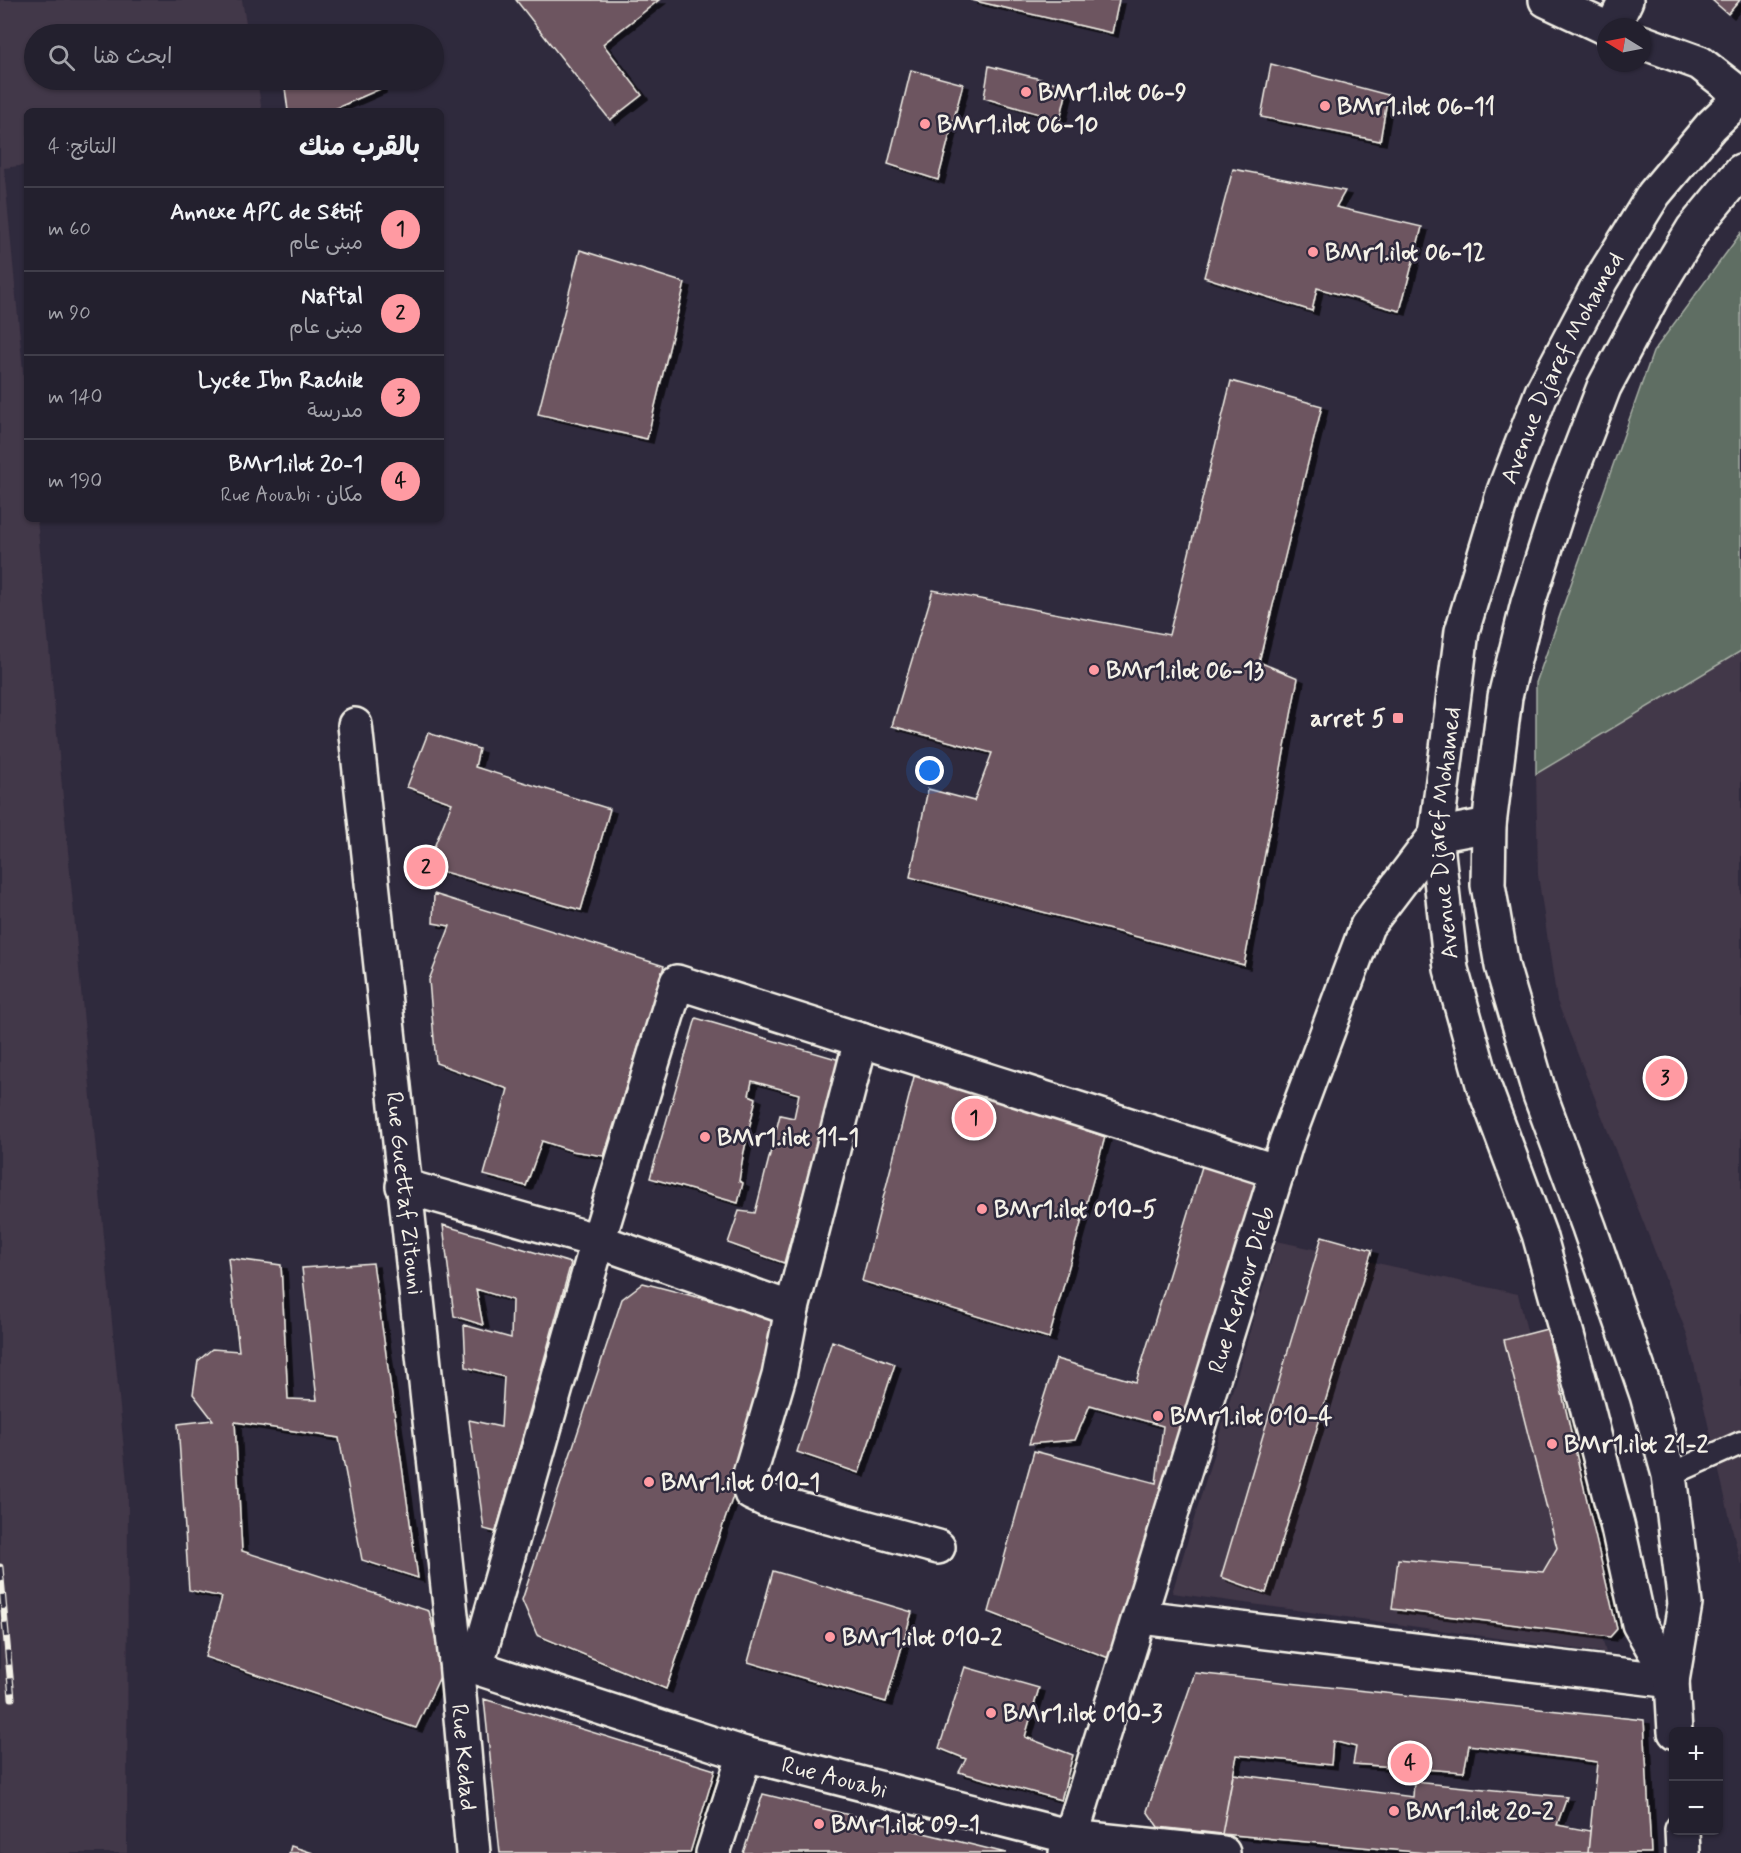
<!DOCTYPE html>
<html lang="ar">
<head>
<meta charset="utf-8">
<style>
  body { margin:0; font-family:Mynerve,"Playpen Sans Arabic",sans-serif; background:#2f2d3a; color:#f1f3f6; direction:rtl }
  .controls { position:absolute; right:18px; bottom:18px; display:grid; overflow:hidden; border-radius:9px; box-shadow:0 2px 4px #0004 }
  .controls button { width:54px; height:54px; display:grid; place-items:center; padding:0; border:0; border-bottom:2px solid #403e4a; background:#23202e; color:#f1f3f6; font:30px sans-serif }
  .compass { position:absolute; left:1597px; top:18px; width:54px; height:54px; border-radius:50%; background:#23202e; box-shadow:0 2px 4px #0004; rotate:280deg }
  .you { position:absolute; left:930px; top:771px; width:21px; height:21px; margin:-15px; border:4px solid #fff; border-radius:50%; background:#1a73e8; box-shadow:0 0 0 9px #1a73e833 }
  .badge { display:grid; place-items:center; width:39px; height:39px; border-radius:50%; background:#ff9aa2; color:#111; font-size:20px; font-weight:700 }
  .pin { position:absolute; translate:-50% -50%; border:3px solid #fff; box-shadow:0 2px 6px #0006 }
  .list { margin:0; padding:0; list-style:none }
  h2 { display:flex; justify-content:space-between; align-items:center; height:78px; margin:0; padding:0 24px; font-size:26px }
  h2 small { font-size:20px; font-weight:400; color:#a3a3aa }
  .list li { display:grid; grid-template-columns:39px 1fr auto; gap:18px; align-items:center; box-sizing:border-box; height:84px; padding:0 24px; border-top:2px solid #403e4a }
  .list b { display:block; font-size:22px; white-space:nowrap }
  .list p { margin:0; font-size:20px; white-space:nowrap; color:#a3a3aa }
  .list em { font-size:20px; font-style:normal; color:#a3a3aa }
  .icon { flex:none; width:33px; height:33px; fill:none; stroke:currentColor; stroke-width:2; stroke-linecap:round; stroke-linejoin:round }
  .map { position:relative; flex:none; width:1741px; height:1853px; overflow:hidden; direction:ltr }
  .search { position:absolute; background:#23202e; box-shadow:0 2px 4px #0004; left:24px; top:24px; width:420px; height:66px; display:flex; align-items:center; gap:15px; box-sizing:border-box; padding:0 21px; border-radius:33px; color:#a3a3aa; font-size:22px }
  .panel { position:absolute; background:#23202e; box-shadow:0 2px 4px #0004; left:24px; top:108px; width:420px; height:414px; border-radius:9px; direction:rtl }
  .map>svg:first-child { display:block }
  .built { fill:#423748 }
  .green { fill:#5e6e64; stroke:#a9b0a6; stroke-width:1.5 }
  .building { fill:#6d5561; stroke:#f4f1e8; stroke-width:1.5; filter:url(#shadow) }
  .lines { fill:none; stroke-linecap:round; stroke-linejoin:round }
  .service-casing { stroke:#f4f1e8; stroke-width:27 }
  .minor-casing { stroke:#f4f1e8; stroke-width:38 }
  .tertiary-casing { stroke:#f4f1e8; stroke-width:38 }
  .service { stroke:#2f2a3d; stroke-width:22 }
  .minor { stroke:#2f2a3d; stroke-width:33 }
  .tertiary { stroke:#2f2a3d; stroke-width:33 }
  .rail-casing { stroke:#f4f1e8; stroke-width:7 }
  .rail { stroke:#2f2a3d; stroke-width:4.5; stroke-dasharray:14; stroke-linecap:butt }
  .poi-dot { fill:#ff9aa2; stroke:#2f2a3d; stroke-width:2 }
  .labels { text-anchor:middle; stroke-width:5; stroke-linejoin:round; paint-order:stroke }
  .poi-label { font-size:24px; font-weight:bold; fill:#f4f1e8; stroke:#2f2a3d; text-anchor:start }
  .street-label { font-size:24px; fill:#f4f1e8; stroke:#2f2a3d }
</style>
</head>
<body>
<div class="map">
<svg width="1741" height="1853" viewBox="0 0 1741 1853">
  <defs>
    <filter id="shadow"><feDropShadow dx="6" dy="4" stdDeviation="0" flood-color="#0009"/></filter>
  </defs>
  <rect width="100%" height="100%" fill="#2f2a3d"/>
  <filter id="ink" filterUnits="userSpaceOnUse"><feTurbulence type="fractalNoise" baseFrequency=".0167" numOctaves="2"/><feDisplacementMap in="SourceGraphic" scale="12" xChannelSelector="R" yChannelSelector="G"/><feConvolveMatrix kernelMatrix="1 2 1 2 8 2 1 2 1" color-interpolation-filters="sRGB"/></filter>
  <g filter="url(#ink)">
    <path class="built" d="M0,0H242L248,34H34V80H257L262,111H27V165L4,168L27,413V519H37L128,1493L127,1853H0Z
      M1741,651V1566L1687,1334L1557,1001L1538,875L1536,774Z
      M1277,1241L1518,1294L1606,1653L1172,1593Z"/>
    <path class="green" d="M1741,233V651L1536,774V683L1653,352Z"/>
    <path class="building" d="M516,0H659L603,44L642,95L610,120Z
      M971,0H1119L1112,33Z
      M1712,0H1740L1728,14Z
      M379,27V34H324Z
      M1271,64L1388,95L1380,141L1261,117Z
      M989,66L1068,86L1060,120L984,98Z
      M911,70L963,84L938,180L888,164Z
      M284,80H380V89L330,111H288Z
      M1233,169L1345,191L1336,207L1422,227L1400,311L1317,288L1312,311L1204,277Z
      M580,250L685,283L647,439L538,414Z
      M1231,381L1322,406L1259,662L1298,678L1244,965L910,877L928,789L974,801L992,753L892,726L933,590L1169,635Z
      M428,733L479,749L475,767L610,809L581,910L426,867L452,803L407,787Z
      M434,894L664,966L604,1156L572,1151L542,1141L526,1186L484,1175L508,1089L436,1063L429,980L450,926L433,923Z
      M696,1018L840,1060L784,1263L728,1243L739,1211L755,1213L780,1115L794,1118L799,1094L752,1081L749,1095L756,1098L743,1156L739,1181L743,1183L738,1203L650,1178Z
      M916,1069L1105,1137L1049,1338L862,1281Z
      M1204,1160L1264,1179L1114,1660L989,1612L1034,1451L1156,1483L1163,1426L1090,1405L1075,1440L1029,1444L1056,1359L1136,1382Z
      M443,1225L571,1263L496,1532L484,1529L469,1420L501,1427L504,1377L466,1367L464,1325L511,1338L512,1300L476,1289L483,1325L454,1316Z
      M1322,1236L1372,1250L1266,1593L1221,1577Z
      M228,1258L281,1265L288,1399L317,1400L302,1268L373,1263L418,1578L362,1560L339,1438L235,1422L242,1551L429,1611L443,1670L416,1728L205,1657L222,1597L189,1590L178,1424L213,1420L193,1394L198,1361L212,1349L239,1351Z
      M643,1283L782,1319L779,1364L666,1689L537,1635L522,1600L622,1299Z
      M1547,1329L1617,1629L1610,1637L1392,1609L1398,1559L1543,1572L1557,1548L1504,1340Z
      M832,1341L895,1364L859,1473L797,1452Z
      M773,1571L912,1612L886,1702L748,1662Z
      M965,1667L1039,1688L1025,1737L1073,1755L1061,1800L959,1772L966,1759L939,1748Z
      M1195,1673L1644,1720L1651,1853H1588L1597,1762L1469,1745L1464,1772L1353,1764L1356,1747L1333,1741L1331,1765L1237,1755L1222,1834L1158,1827L1147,1811Z
      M484,1699L715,1770L690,1853H500Z
      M1233,1774L1413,1797L1414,1782L1567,1797L1557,1825L1590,1831L1588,1853H1426L1222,1834Z
      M763,1794L1006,1853H743Z
      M291,1846L313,1853H289Z"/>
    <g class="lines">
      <g class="service-casing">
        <path id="service" d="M1669,1475L1741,1443"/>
      </g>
      <g class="minor-casing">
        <g id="minor">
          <path d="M1546,0L1606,28"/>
          <path d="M1613,27L1626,0"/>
          <path d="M1642,42L1700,63L1741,95"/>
          <path id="s1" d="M355,725L456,1661L473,1853"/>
          <path d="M403,1186L598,1241L792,1309L861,1040"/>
          <path d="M792,1309L779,1376L748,1481L751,1493L766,1500L938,1547"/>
          <path d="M1141,1617L1672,1681"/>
          <path id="s2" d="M456,1661L745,1754L1071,1837L1223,1853"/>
          <path d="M476,1667L598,1241L677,982L1278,1172"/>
          <path d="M713,1853L745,1754"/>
          <path id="s3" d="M1066,1853L1287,1140L1367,926L1436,835L1489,825"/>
        </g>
      </g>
      <g class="tertiary-casing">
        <g id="tertiary">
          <path id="s4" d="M1672,1681L1639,1624L1618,1528L1587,1407L1539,1234L1483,1084L1451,969L1436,835L1462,631L1504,491L1542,392L1601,280L1654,194L1711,126L1741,97"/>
          <path d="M1675,1732L1672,1681L1685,1604L1669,1475L1647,1395L1589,1227L1540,1095L1502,966L1488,885L1489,825L1505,697L1528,603L1564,491L1604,387L1653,295L1693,229L1741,171"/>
          <path d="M1682,1830L1683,1853"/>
        </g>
      </g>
      <use href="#service" class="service"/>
      <use href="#minor" class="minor"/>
      <use href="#tertiary" class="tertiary"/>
      <g class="rail-casing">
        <path id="rail" d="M0,1567L12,1698"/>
      </g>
      <use href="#rail" class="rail"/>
    </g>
  </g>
  <g class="poi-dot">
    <circle cx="1026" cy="92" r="6"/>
    <circle cx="1325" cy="106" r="6"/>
    <circle cx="925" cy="124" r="6"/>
    <circle cx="1313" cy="252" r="6"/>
    <circle cx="1094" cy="670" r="6"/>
    <rect x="1392" y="712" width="12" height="12" rx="3"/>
    <circle cx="705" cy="1137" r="6"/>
    <circle cx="982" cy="1209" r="6"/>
    <circle cx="1158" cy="1416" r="6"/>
    <circle cx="1552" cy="1444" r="6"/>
    <circle cx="649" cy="1482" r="6"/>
    <circle cx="830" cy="1637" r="6"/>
    <circle cx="991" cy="1713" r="6"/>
    <circle cx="1394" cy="1811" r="6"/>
    <circle cx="819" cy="1824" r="6"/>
  </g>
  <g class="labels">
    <g class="poi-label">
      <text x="1038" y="100">BMr1.ilot 06-9</text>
      <text x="1337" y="114">BMr1.ilot 06-11</text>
      <text x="937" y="132">BMr1.ilot 06-10</text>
      <text x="1325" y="260">BMr1.ilot 06-12</text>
      <text x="1106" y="678">BMr1.ilot 06-13</text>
      <text x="1386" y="726" text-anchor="end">arret 5</text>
      <text x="717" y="1145">BMr1.ilot 11-1</text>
      <text x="994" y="1217">BMr1.ilot 010-5</text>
      <text x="1170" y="1424">BMr1.ilot 010-4</text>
      <text x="1564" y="1452">BMr1.ilot 21-2</text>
      <text x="661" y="1490">BMr1.ilot 010-1</text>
      <text x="842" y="1645">BMr1.ilot 010-2</text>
      <text x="1003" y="1721">BMr1.ilot 010-3</text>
      <text x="1406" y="1819">BMr1.ilot 20-2</text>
      <text x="831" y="1832">BMr1.ilot 09-1</text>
    </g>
    <g class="street-label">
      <text dy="8" stroke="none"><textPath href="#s4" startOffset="1371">Avenue Djaref Mohamed</textPath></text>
      <text dy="8" stroke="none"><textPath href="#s4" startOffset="885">Avenue Djaref Mohamed</textPath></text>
      <text dy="8" stroke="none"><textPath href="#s1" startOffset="471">Rue Guettaf Zitouni</textPath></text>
      <text dy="8" stroke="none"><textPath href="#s3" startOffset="590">Rue Kerkour Dieb</textPath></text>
      <text dy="8" stroke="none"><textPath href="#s1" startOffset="1038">Rue Kedad</textPath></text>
      <text dy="8" stroke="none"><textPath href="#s2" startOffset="396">Rue Aouabi</textPath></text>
    </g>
  </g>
</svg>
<div class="controls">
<button>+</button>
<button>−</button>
</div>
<svg class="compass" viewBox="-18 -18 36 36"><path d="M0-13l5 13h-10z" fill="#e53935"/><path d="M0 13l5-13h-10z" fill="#a3a3aa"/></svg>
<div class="you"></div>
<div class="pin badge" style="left:974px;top:1118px">1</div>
<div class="pin badge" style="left:426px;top:867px">2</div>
<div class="pin badge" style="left:1665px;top:1078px">3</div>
<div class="pin badge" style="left:1410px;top:1763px">4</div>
<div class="search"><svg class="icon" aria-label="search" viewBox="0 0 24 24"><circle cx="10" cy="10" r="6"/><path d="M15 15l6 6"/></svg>ابحث هنا</div>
<section class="panel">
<h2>بالقرب منك<small>النتائج: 4</small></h2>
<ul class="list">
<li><span class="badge">1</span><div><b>Annexe APC de Sétif</b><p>مبنى عام</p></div><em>60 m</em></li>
<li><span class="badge">2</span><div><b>Naftal</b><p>مبنى عام</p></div><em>90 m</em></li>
<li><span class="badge">3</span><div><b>Lycée Ibn Rachik</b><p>مدرسة</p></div><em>140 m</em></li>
<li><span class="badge">4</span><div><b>BMr1.ilot 20-1</b><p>مكان · Rue Aouabi</p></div><em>190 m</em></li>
</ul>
</section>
</div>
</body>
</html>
